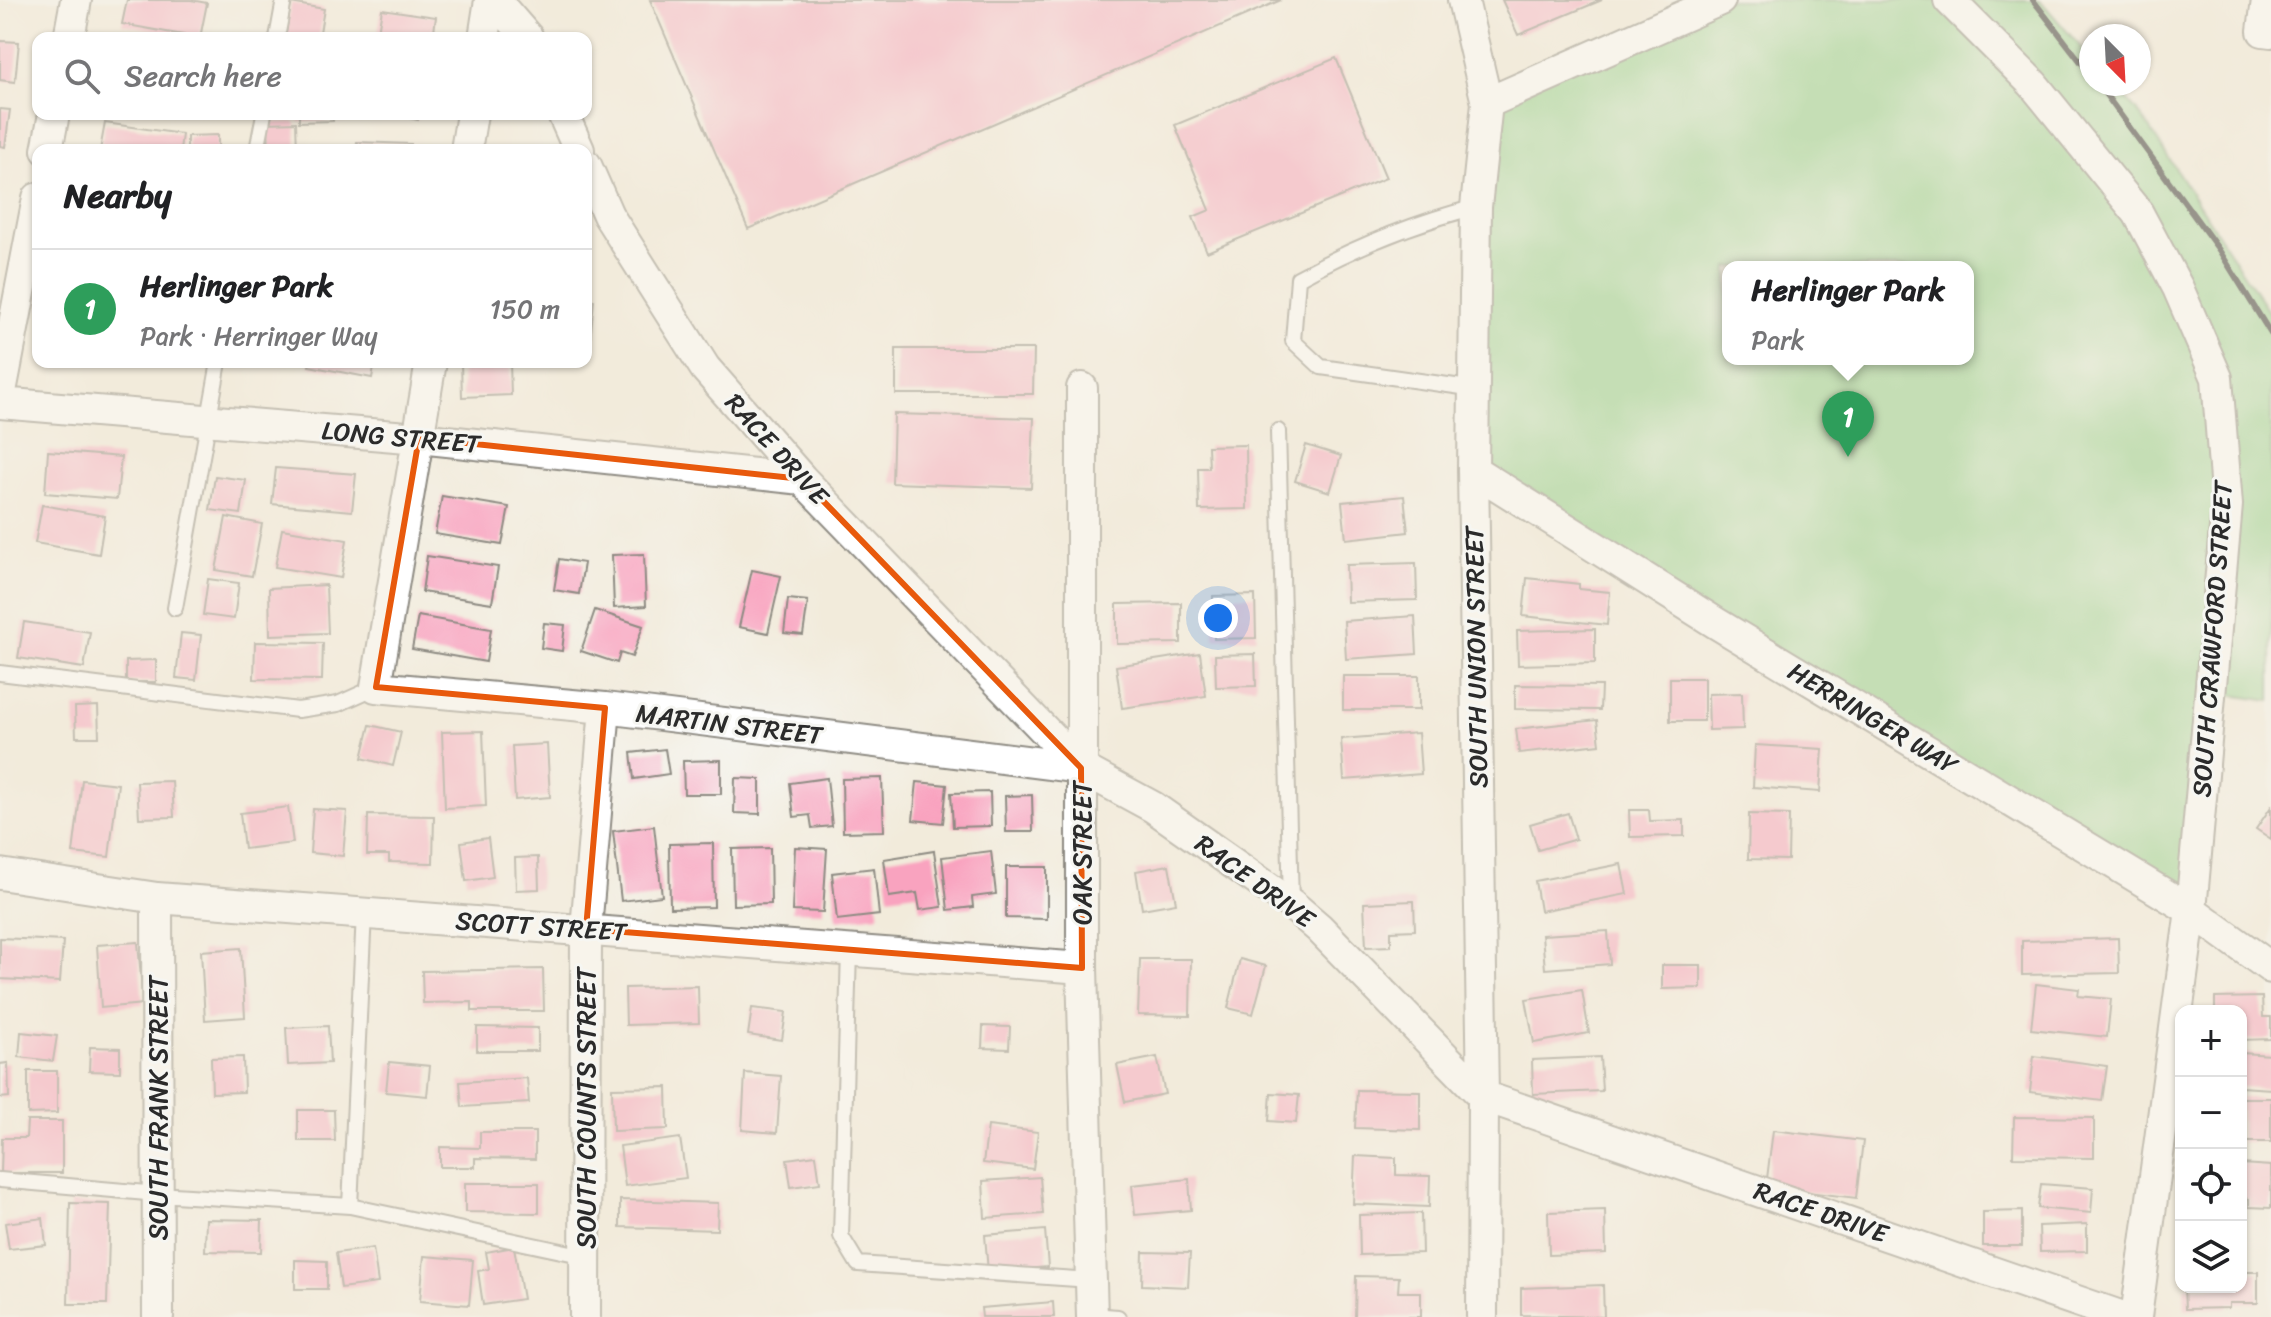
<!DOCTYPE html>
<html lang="en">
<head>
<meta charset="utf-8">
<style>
  body { margin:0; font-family:Sriracha,sans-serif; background:#f6f6f6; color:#202124 }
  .controls { position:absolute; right:24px; bottom:24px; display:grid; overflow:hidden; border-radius:16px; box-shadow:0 2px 6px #0004 }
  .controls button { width:72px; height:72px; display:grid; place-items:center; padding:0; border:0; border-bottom:2px solid #e0e0e0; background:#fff; color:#202124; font:40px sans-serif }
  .compass { position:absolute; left:2079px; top:24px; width:72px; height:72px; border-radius:50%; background:#fff; box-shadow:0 2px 6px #0004; rotate:156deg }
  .you { position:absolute; left:1218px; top:618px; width:28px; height:28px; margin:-20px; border:6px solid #fff; border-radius:50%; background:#1a73e8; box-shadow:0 0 0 12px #1a73e833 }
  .badge { display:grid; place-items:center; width:52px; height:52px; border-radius:50%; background:#111827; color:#fff; font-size:26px; font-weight:700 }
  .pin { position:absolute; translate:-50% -66px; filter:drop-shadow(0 2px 4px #0008) }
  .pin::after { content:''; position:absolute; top:42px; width:28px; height:24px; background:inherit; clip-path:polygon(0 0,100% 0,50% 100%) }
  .popup { position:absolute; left:1722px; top:261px; width:252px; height:104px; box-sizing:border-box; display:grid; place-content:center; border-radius:16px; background:#fff; filter:drop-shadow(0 2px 6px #0005); font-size:26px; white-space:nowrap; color:#757577 }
  .popup b { font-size:30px; color:#202124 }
  .popup::after { content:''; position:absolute; left:50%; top:100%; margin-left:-16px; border:16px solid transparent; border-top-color:#fff }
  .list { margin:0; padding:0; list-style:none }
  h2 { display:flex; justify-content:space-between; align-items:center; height:104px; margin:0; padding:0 32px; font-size:34px }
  h2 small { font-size:26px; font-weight:400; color:#757577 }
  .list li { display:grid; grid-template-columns:52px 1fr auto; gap:24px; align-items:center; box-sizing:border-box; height:120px; padding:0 32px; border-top:2px solid #e0e0e0 }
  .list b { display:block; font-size:30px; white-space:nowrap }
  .list p { margin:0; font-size:26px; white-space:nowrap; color:#757577 }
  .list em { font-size:26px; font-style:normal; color:#757577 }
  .icon { flex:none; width:44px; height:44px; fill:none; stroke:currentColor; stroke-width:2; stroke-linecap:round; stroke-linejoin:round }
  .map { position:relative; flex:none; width:2271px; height:1317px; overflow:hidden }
  .search { position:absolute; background:#fff; box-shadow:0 2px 6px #0004; left:32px; top:32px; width:560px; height:88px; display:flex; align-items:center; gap:20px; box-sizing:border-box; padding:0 28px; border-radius:16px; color:#757577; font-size:30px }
  .panel { position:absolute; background:#fff; box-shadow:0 2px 6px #0004; left:32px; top:144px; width:560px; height:224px; border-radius:16px }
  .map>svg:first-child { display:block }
  .green { fill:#8ecf87; stroke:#5c7d59; stroke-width:2; fill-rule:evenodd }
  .building { fill:#f9a3bf }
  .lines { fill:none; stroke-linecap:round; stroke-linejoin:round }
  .service-casing { stroke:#8e8b83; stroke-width:18 }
  .minor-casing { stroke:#8e8b83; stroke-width:34 }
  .service { stroke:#fff; stroke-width:14 }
  .minor { stroke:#fff; stroke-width:30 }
  .rail { stroke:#2b2b2b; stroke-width:6 }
  .marked { fill:none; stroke:#e8590c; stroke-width:6; stroke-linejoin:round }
  .labels { text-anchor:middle; stroke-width:6; stroke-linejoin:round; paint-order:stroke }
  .street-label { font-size:26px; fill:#2b2b2b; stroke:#f6f6f2 }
</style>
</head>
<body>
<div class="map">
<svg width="2271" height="1317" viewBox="0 0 2271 1317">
  <rect width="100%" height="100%" fill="#f6f6f2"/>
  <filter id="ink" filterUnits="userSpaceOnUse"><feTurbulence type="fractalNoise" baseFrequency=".0125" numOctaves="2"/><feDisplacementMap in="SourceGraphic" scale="16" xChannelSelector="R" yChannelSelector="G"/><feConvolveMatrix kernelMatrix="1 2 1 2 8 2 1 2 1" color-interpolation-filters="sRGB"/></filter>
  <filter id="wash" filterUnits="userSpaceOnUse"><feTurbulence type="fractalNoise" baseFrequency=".006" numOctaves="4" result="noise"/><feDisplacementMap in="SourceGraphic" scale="32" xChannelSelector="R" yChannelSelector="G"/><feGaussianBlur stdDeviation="1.8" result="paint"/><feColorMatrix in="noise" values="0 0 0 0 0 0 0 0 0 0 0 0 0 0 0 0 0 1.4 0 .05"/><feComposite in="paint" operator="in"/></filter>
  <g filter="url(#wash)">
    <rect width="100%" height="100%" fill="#f2ebdb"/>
    <path class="green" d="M1720,0H2040L2091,59V84H2113L2142,117L2271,316V701L2211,692L2191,910L1473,470L1487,103ZM1728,267H1968V359H1728Z"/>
    <g id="blocks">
      <path class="building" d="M127,0H191L207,3L200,38L122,24Z
        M650,0H1281L748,229Z
        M1502,0H1602L1518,35Z
        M291,3L324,9L319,38H285Z
        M382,9L436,17L433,38H377Z
        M0,41L19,42L15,82L0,80Z
        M1336,58L1386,178L1207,252L1193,217L1210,210L1175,125Z
        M0,109L10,110L5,147L0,146Z
        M299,114H332L333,121L299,122Z
        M391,114H419L418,120Z
        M296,122L297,150H269L268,123Z
        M105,123L182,134L180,150H100Z
        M218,135V150H187V136Z
        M357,142L411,144V150H356Z
        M586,299L594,300L590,342H586Z
        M896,349H1034L1033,394H896Z
        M310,362H375L372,378L309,366Z
        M461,362H510L511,395L462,397Z
        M894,414L1034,418L1031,488L892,483Z
        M1246,445L1247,509L1199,510L1198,468H1209L1208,446Z
        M1306,445L1341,456L1330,492L1295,481Z
        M48,451L121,457L117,499L45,493Z
        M276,468L356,474L352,511L272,504Z
        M215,476L246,480L241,514L210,510Z
        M442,496L509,507L502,545L435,534Z
        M1404,496L1408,532L1346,539L1342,502Z
        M42,505L105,516L99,554L35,543Z
        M226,517L262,524L252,576L216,570Z
        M282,529L347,540L341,578L275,567Z
        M644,554L646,606L614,608L612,555Z
        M427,556L498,567L492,603L422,592Z
        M559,559L584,563L579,594L554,590Z
        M1416,563L1417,600L1347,602L1346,565Z
        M752,570L781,576L768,633L739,627Z
        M1527,578L1579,584V589L1610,592L1607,625L1523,616Z
        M208,579L239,583L234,619L203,615Z
        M326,585L328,633L270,635L269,588Z
        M1255,595L1256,638L1214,639L1213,596Z
        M788,599L808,601L803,635L784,633Z
        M1181,603V643L1117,644V604Z
        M595,610L643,626L632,657L620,653L617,663L581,651Z
        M418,616L491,629L486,662L412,649Z
        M1415,616L1417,654L1346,659L1344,621Z
        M24,622L90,632L84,668L18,658Z
        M544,623L565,625L562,651L541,648Z
        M1595,629V663L1518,665L1517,631Z
        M181,633L201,635L196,680L176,678Z
        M255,642L323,643L322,680L254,679Z
        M1200,653L1206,696L1122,708L1116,666Z
        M1255,654L1256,686L1216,687L1215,655Z
        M156,660V682H126V661Z
        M1343,676H1419V710H1343Z
        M1670,678H1704V721H1670Z
        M1515,685L1601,686L1600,710L1515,709Z
        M1742,693L1743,729L1709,730L1708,694Z
        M98,706L99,737H76L75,707Z
        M1597,720L1600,744L1519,753L1516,729Z
        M370,725L401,732L393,766L362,758Z
        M483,731L486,806L445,808L442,732Z
        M1418,733L1421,774L1344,780L1341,739Z
        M547,744L550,797L515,800L512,746Z
        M1755,745L1823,749L1820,792L1753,787Z
        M665,749L669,774L634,779L631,753Z
        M721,760V794H684L683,761Z
        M735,778L760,779V814L734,813Z
        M827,778L832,826L812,828L810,815L794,817L790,783Z
        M882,778L884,831L843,832L842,779Z
        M82,780L118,784L109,857L73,853Z
        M172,781L174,817L139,818L137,782Z
        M917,782L947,785L943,823L913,820Z
        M990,792L991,826L953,827L951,793Z
        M1032,795L1033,832H1006L1005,796Z
        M288,807L293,843L244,849L240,813Z
        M2271,807V839L2256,829Z
        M313,809L347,811L343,856L310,853Z
        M1629,810H1649L1650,821L1684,820V836L1630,837Z
        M1568,813L1576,839L1538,850L1530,824Z
        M1749,814L1789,815L1788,860L1748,859Z
        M368,815L434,816L433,863L389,862V855H367Z
        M654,826L662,896L621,901L613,831Z
        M488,838L493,877L466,881L461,842Z
        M713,843L714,907L670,908L669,844Z
        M795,847L827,849L823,912L792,911Z
        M770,848L771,904L733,905L732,849Z
        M934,851L942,907L920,910L917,893L889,897L884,859Z
        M991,851L996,894L972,897L973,907L948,910L942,857Z
        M538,857L539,889L516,890L515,858Z
        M1621,864L1627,894L1540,911L1535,881Z
        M1169,865L1176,903L1142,909L1136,871Z
        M1006,867H1047V919L1006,918Z
        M874,868L879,915L837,920L832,873Z
        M1414,901L1415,930L1391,931V946L1366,947L1364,903Z
        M1608,931L1610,964L1545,969L1542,935Z
        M0,938L63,941L60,982L0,979Z
        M2118,938L2119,973L2022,975V941Z
        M138,942L143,1004L101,1008L97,945Z
        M241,948L245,1017L205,1020L201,951Z
        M1140,959H1191L1190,1016L1138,1015Z
        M1240,959L1266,966L1253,1014L1228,1008Z
        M1662,965H1701V988L1662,989Z
        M543,969L544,1011H472V1002L423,1003L422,971Z
        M2036,984L2079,989L2078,996L2111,999L2107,1037L2031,1029Z
        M698,986L699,1023L626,1025L625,988Z
        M1582,990L1589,1033L1534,1043L1526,999Z
        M2262,997L2263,1017H2271V1039L2241,1040V1011H2215V998Z
        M752,1008L786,1012L782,1040L748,1035Z
        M328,1026L330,1063L288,1065L286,1028Z
        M983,1026L1010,1027L1009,1049L982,1048Z
        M477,1027L538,1028V1051H477Z
        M21,1032L57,1036L53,1061L19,1057Z
        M90,1047L120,1048V1072L89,1071Z
        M2241,1053L2271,1055V1089L2241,1087Z
        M2034,1056L2107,1066L2102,1101L2030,1092Z
        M243,1057L244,1092L212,1093L211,1058Z
        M1157,1057L1165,1094L1125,1102L1117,1065Z
        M1600,1057L1602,1091L1533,1094L1532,1060Z
        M389,1062L430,1066L427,1096L386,1092Z
        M8,1063L9,1097L0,1098V1064Z
        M28,1071H57V1113L28,1114Z
        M745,1073L781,1076L777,1133L742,1130Z
        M527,1078L529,1103L462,1107L460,1082Z
        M667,1087L668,1129L613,1131L612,1088Z
        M1357,1090L1420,1091V1130L1355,1128Z
        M1271,1093L1299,1095L1296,1123L1269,1121Z
        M2241,1098H2271V1142H2241Z
        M298,1110H334L335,1141H298Z
        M2014,1117L2094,1118V1158L2013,1157Z
        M27,1121H62V1173H1L2,1138H26Z
        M988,1126L1038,1132L1033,1169L983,1163Z
        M1773,1130L1863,1141L1856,1198L1766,1187Z
        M480,1132H535V1159L475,1158V1167H440V1147L480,1148Z
        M680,1138L686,1178L625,1186L620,1146Z
        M816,1155L820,1183L791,1187L787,1159Z
        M1355,1156L1396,1158V1175L1430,1176L1429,1207L1353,1204Z
        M2241,1164L2271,1166V1208L2249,1207V1199L2241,1198Z
        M1040,1177L1043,1214L985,1218L983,1181Z
        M1189,1179L1191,1210L1135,1215L1132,1185Z
        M465,1183H539V1213L465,1212Z
        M2041,1184L2093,1188L2091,1213L2038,1208Z
        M620,1200L718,1203L717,1230L620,1227Z
        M70,1203L110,1204L107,1304H68Z
        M1605,1210L1606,1253L1549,1255L1548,1212Z
        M2022,1211V1246H1983V1212Z
        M1421,1213L1422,1253L1360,1255L1359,1215Z
        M43,1218L46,1245L9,1249L5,1223Z
        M206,1219L262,1220L261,1252L205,1251Z
        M2087,1224V1251L2040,1252L2039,1226Z
        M1045,1230L1048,1267L988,1272L985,1235Z
        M514,1247L523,1299L483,1305L478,1271L489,1269L486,1252Z
        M373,1248L378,1283L341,1288L336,1253Z
        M1143,1252L1190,1253L1188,1287L1142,1285Z
        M424,1256L473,1260L469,1305L420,1301Z
        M295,1260L327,1261V1289H295Z
        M2241,1272H2258V1303H2229V1308L2185,1309L2184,1287H2241Z
        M1356,1276L1399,1277L1398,1292H1421V1317H1355Z
        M1603,1285L1604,1317L1521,1315V1288Z
        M1053,1302L1054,1317H982L981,1308Z"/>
    </g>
  </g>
  <g filter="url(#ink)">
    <use href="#blocks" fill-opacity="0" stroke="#8e8b83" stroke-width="2"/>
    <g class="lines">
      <g class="service-casing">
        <path id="service" d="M277,38L284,0
          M257,150L264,114
          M1476,207C1413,223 1355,247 1298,278L1293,341L1321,367L1476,389
          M1278,431L1291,902
          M175,608L219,362
          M0,673L298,710L338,704L376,687
          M364,913L350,1206L585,1256
          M849,950L841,1236L858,1264L1091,1280
          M0,1180L158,1194L350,1206
          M1092,1315L1118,1317"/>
      </g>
      <g class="minor-casing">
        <path id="minor" d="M495,0L528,38
          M1463,0L1487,103L1476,207L1473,470L1483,1096L1482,1317
          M1949,0L2033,84L2138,213L2178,288L2217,378L2227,505L2191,910L2136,1317
          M2267,0L2263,31L2271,32
          M69,38L76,0
          M484,38L490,0
          M1487,103L1720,0
          M563,114L579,150
          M47,150L54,114
          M466,150L472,114
          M586,165L608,215L705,368L802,479L1081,768L1153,807L1291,904L1319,928L1483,1096L2123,1317
          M431,362L376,687L605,708L1081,768
          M1082,388V968L1092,1317
          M0,397L38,198
          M0,403L419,438L802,479
          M1473,470L1716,623L2191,910L2271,968
          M0,874L157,898L1082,968
          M157,898L158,1317
          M585,1317L586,929L605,708"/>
      </g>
      <use href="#service" class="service"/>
      <use href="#minor" class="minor"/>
      <path class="rail" d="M2033,0L2091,75
        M2098,84L2219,250L2271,334"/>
    </g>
  </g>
  <path d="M0 0H2271V1317H0ZM419,438L802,479L1081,768L1082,968L586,929L605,708L376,687Z" fill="#f2ebdb" fill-opacity=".55" fill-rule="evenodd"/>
  <path class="marked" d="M419,438L802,479L1081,768L1082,968L586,929L605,708L376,687Z"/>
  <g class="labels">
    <g class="street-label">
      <text transform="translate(401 437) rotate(5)" y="9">LONG STREET</text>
      <text transform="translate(777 449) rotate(48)" y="9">RACE DRIVE</text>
      <text transform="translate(2212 639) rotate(-86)" y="9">SOUTH CRAWFORD STREET</text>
      <text transform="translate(1476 657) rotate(-91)" y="9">SOUTH UNION STREET</text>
      <text transform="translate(1873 718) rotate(31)" y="9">HERRINGER WAY</text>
      <text transform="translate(729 724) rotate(7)" y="9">MARTIN STREET</text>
      <text transform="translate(1082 853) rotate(-90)" y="9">OAK STREET</text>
      <text transform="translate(1255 881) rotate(36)" y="9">RACE DRIVE</text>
      <text transform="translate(541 926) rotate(4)" y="9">SCOTT STREET</text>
      <text transform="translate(158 1108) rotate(-90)" y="9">SOUTH FRANK STREET</text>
      <text transform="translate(586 1108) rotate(-90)" y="9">SOUTH COUNTS STREET</text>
      <text transform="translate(1821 1212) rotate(19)" y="9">RACE DRIVE</text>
    </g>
  </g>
</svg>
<div class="controls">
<button>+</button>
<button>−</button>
<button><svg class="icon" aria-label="locate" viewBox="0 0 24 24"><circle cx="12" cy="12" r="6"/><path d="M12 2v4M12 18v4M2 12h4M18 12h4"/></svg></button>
<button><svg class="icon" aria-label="layers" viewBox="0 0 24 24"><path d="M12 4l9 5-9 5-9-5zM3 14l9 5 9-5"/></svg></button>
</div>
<svg class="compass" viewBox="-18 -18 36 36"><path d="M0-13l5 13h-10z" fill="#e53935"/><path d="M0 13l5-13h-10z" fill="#757577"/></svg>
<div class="you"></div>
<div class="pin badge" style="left:1848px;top:457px;background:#2e9e5b">1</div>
<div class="popup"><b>Herlinger Park</b>Park</div>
<div class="search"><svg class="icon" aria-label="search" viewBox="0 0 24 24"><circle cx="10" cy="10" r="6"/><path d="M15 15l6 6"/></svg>Search here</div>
<section class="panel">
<h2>Nearby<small></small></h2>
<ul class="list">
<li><span class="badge" style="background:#2e9e5b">1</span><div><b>Herlinger Park</b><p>Park · Herringer Way</p></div><em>150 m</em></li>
</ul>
</section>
</div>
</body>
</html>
